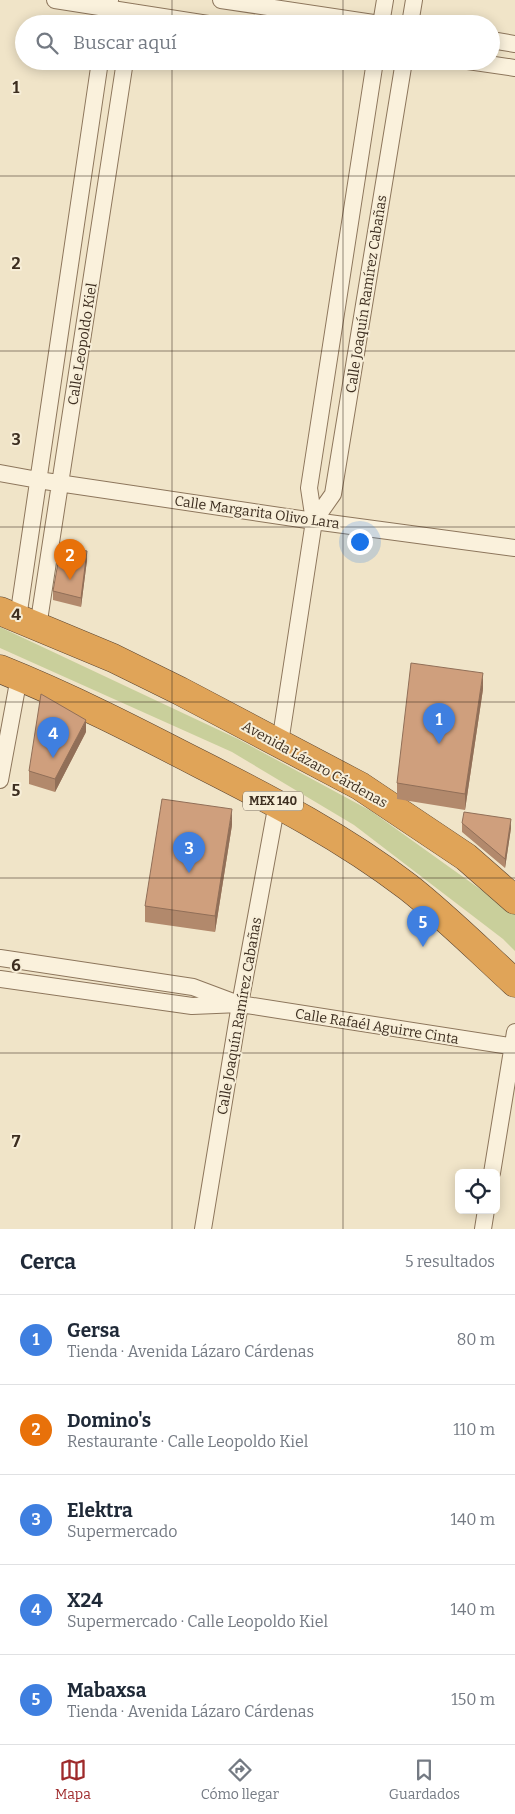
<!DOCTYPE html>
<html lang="es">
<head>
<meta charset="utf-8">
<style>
  body { margin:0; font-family:Bitter,serif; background:#f2f2f3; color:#1f2937 }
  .controls { position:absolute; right:15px; bottom:15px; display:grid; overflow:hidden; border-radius:8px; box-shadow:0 2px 12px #0003 }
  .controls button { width:45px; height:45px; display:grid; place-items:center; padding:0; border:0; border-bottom:1px solid #e0e1e3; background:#fff; color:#1f2937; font:25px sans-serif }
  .you { position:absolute; left:359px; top:541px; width:18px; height:18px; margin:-12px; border:4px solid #fff; border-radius:50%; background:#1a73e8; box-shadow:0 0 0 8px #1a73e833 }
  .badge { display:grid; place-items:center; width:32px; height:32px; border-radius:50%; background:#9e2a2b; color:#fff; font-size:16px; font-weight:700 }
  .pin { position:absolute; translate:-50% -41px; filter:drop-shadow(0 1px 2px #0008) }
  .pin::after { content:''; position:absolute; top:26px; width:18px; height:15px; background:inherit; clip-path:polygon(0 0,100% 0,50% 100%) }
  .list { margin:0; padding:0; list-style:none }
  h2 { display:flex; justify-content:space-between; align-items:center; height:65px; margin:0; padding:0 20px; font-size:21px }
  h2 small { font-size:16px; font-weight:400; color:#747a83 }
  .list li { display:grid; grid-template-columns:32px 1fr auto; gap:15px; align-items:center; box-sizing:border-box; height:90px; padding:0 20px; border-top:1px solid #e0e1e3 }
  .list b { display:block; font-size:19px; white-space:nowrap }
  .list p { margin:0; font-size:16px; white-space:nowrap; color:#747a83 }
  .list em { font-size:16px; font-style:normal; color:#747a83 }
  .icon { flex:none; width:28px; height:28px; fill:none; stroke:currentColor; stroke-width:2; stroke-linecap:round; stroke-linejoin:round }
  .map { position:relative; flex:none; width:515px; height:1229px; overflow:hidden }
  .search { position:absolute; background:#fff; box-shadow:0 2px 12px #0003; left:15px; right:15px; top:15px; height:55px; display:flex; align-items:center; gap:12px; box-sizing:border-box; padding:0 18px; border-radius:28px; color:#747a83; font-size:19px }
  .sheet { height:515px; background:#fff }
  nav { display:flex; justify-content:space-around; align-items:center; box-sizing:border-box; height:70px; border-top:1px solid #e0e1e3; background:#fff; font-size:14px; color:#747a83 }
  nav a { display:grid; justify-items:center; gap:2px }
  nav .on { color:#9e2a2b }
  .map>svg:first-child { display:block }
  .green { fill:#c9cf9b }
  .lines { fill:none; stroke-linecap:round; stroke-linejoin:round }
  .street-casing { stroke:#8d765c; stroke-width:18 }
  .highway-casing { stroke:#5b4430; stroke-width:29 }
  .street { stroke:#faf1dc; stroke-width:16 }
  .highway { stroke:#e0a458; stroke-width:28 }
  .wall { fill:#b2896c }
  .shaded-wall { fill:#916f58 }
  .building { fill:#cf9f7d; stroke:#916f58 }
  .grid { fill:none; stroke:#3d2e20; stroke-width:1; stroke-opacity:0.55 }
  .labels { text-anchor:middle; stroke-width:4; stroke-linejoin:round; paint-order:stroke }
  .shield { fill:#f7eed8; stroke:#756857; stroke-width:1 }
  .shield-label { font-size:12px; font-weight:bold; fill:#3d2e20 }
  .street-label { font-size:14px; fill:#3d2e20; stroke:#f7eed8 }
  .grid-label { font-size:16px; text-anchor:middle; font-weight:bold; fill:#3d2e20; stroke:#f7eed8; stroke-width:4; stroke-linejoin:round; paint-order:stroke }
</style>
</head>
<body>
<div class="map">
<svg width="515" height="1229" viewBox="0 0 515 1229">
  <rect width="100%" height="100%" fill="#f0e4c8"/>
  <path class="green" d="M0,627L238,739L371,811L515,914V951L503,939L354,825L232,752L0,648Z"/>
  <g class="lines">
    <g class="street-casing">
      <path id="street" d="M55,0L208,24
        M221,0L380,24
        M106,24L110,0
        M381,24L385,0
        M410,24L414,0
        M491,40L515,44
        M468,61L515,68
        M0,473L38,480L314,521L515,548
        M314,521L333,494L404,61
        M18,618L100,61
        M38,627L125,61
        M280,743L314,521L309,488L375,61
        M0,780L19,677
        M0,958L193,987L233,1002
        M0,979L192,1006L240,1004L515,1047
        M492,1173L515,1032
        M203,1229L240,1004L277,803
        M483,1229L486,1210"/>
    </g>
    <g class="highway-casing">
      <path id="highway" d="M0,611L113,658L180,691L360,786L466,857L515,900
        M0,669C70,697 136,731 202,765C273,801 344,838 408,887C445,916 480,951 515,983"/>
    </g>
    <use href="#street" class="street"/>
    <use href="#highway" class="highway"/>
  </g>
  <path class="wall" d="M87,560L81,607L53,600V591Z
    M483,689L465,810L397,799V783Z
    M86,732L55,792L29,784V771Z
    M462,823L511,828L505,868L462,832Z
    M232,825L215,932L145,922V906Z"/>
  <path class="shaded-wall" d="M87,551V560L81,607V598Z
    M483,673V689L465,810V794Z
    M86,720V732L55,792V779Z
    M232,809V825L215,932V916Z
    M511,819V828L505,868V859Z"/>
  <path class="building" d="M61,546L87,551L81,598L53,591Z
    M411,663L483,673L465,794L397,783Z
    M41,694L86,720L55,779L29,771Z
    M162,799L232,809L215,916L145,906Z
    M464,812L511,819L505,859L462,823Z"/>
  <path class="grid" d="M172,0V24M343,0V24M172,61V1229M343,61V1229M0,176H515M0,351H515M0,527H515M0,702H515M0,878H515M0,1053H515"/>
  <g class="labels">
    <rect class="shield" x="243" y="791.5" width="60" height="19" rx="4"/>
    <g class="shield-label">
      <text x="273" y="805">MEX 140</text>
    </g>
    <g class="street-label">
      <text transform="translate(366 294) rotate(-81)" y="5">Calle Joaquín Ramírez Cabañas</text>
      <text transform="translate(82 344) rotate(-81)" y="5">Calle Leopoldo Kiel</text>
      <text transform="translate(257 512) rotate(8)" y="5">Calle Margarita Olivo Lara</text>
      <text transform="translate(315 764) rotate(29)" y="5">Avenida Lázaro Cárdenas</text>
      <text transform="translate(239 1016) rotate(-80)" y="5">Calle Joaquín Ramírez Cabañas</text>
      <text transform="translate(377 1026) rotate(9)" y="5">Calle Rafaél Aguirre Cinta</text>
    </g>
  </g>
  <g class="grid-label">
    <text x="16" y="93">1</text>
    <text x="16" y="269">2</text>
    <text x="16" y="445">3</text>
    <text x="16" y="620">4</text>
    <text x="16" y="796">5</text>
    <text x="16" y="971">6</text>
    <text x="16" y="1147">7</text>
  </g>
</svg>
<div class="controls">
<button><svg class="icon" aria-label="locate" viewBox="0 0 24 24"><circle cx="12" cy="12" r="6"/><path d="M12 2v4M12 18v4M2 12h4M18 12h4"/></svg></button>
</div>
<div class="you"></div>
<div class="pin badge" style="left:439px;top:744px;background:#3f7fe0">1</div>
<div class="pin badge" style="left:70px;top:580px;background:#e8710a">2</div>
<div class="pin badge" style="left:189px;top:873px;background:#3f7fe0">3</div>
<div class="pin badge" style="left:53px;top:758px;background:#3f7fe0">4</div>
<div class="pin badge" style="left:423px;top:947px;background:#3f7fe0">5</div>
<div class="search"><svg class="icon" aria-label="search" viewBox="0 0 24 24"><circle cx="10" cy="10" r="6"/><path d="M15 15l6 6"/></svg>Buscar aquí</div>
</div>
<section class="sheet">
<h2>Cerca<small>5 resultados</small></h2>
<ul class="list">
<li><span class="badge" style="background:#3f7fe0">1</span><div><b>Gersa</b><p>Tienda · Avenida Lázaro Cárdenas</p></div><em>80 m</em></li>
<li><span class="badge" style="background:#e8710a">2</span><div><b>Domino's</b><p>Restaurante · Calle Leopoldo Kiel</p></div><em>110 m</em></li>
<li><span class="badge" style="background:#3f7fe0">3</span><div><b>Elektra</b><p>Supermercado</p></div><em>140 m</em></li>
<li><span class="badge" style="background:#3f7fe0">4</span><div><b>X24</b><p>Supermercado · Calle Leopoldo Kiel</p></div><em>140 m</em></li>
<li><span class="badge" style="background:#3f7fe0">5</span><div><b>Mabaxsa</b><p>Tienda · Avenida Lázaro Cárdenas</p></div><em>150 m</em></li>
</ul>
</section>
<nav>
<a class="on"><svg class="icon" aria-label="map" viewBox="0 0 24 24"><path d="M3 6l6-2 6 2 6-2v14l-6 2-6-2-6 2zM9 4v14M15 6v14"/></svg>Mapa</a>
<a><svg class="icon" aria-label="directions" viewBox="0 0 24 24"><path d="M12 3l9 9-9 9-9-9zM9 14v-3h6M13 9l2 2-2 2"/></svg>Cómo llegar</a>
<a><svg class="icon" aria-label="saved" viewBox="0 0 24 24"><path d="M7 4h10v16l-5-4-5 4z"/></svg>Guardados</a>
</nav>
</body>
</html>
